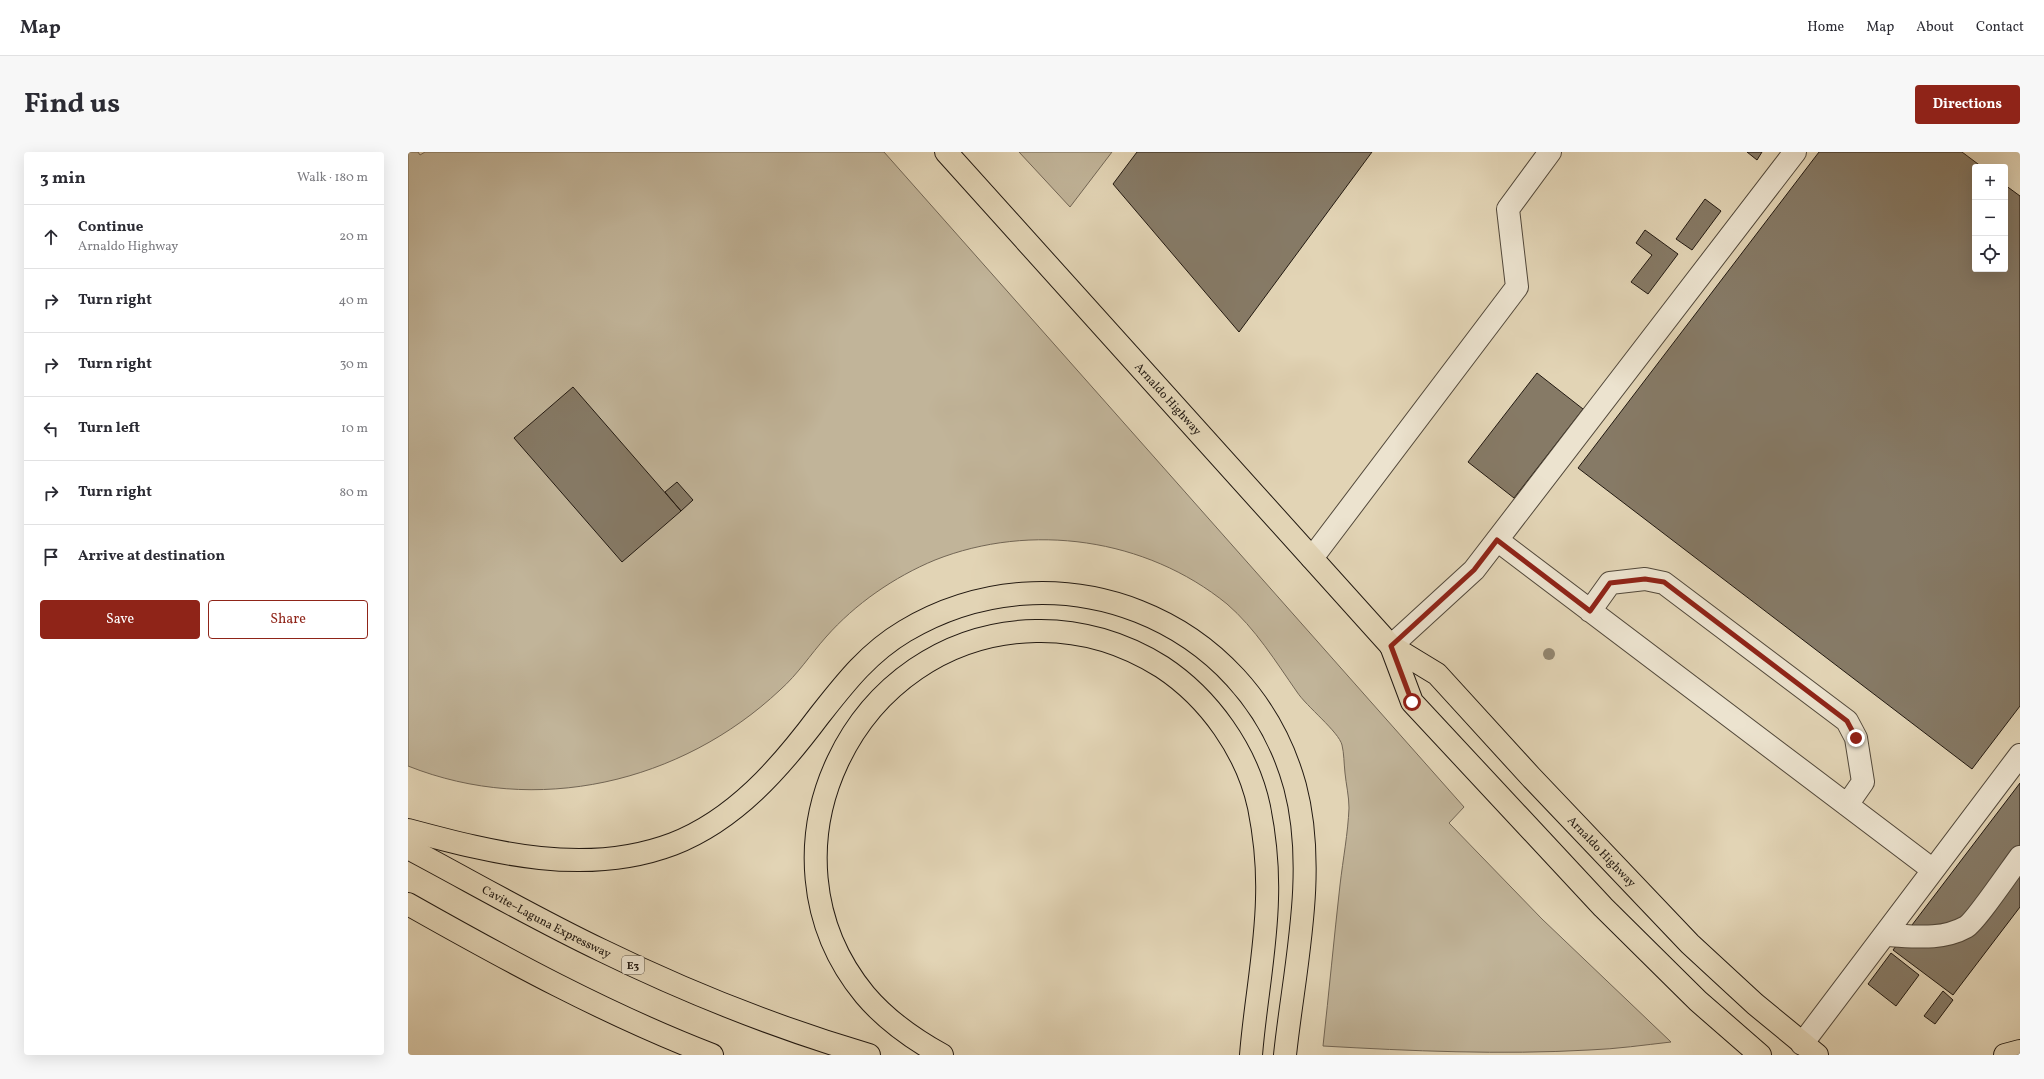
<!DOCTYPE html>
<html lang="en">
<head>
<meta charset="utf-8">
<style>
  body { margin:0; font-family:Vollkorn,serif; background:#f7f7f7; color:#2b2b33 }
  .controls { position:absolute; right:12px; top:12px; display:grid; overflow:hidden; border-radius:4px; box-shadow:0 4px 16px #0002 }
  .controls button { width:36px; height:36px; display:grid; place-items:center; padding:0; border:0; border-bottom:1px solid #e1e1e2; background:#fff; color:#2b2b33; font:20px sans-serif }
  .stop { position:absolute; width:12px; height:12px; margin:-9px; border:3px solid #8f2418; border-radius:50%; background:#fff }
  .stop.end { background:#8f2418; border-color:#fff; box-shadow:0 1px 4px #0008 }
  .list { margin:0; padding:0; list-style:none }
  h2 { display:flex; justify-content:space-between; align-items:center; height:52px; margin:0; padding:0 16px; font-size:17px }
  h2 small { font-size:13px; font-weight:400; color:#7c7c81 }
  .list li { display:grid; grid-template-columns:26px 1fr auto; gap:12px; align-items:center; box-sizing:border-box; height:64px; padding:0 16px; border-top:1px solid #e1e1e2 }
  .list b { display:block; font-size:15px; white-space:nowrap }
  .list p { margin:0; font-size:13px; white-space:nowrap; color:#7c7c81 }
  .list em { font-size:13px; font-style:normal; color:#7c7c81 }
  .actions { display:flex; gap:8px; padding:12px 16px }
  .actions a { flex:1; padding:9px 0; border:1px solid #8f2418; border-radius:4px; text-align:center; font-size:14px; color:#8f2418 }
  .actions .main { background:#8f2418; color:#fff }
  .icon { flex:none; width:22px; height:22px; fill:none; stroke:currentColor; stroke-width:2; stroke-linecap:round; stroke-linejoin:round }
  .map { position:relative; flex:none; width:1612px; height:903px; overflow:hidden; border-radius:4px }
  header { display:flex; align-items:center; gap:24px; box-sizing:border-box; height:56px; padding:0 20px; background:#fff; border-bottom:1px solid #e1e1e2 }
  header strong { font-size:19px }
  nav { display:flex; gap:22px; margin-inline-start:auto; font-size:14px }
  .intro { display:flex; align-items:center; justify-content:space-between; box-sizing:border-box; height:96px; padding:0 24px }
  h1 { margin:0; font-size:28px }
  .button { padding:10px 18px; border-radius:4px; background:#8f2418; color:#fff; font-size:14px; font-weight:700 }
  main { display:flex; gap:24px; padding:0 24px }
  aside { flex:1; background:#fff; border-radius:4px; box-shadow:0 4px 16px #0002 }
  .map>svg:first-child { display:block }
  .green { fill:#c1b499; stroke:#726655 }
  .building { fill:#867a66; stroke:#221911 }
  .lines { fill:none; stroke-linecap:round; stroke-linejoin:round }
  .minor-casing { stroke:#52483a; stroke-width:24 }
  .major-casing { stroke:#221911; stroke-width:24 }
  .highway-casing { stroke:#221911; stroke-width:24 }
  .minor { stroke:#ece3cf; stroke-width:22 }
  .major { stroke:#e2d4b5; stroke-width:22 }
  .highway { stroke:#e2d4b5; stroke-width:22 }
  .tree { fill:#938771 }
  .route { stroke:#8f2418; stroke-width:5 }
  .labels { text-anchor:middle; stroke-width:4; stroke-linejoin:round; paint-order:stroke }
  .shield { fill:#ece3cf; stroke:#5f564a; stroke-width:1 }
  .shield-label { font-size:11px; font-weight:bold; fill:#221911 }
  .street-label { font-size:12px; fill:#221911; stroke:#ece3cf }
</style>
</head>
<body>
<header>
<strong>Map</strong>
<nav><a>Home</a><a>Map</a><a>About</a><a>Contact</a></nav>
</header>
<div class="intro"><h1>Find us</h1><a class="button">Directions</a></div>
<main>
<aside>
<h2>3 min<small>Walk · 180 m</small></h2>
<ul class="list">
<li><svg class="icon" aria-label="ahead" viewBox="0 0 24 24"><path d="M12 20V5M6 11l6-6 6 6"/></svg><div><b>Continue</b><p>Arnaldo Highway</p></div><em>20 m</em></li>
<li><svg class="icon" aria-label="right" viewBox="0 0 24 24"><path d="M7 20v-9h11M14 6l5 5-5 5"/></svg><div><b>Turn right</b></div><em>40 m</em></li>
<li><svg class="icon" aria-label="right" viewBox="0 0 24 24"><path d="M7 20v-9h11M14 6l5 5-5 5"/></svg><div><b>Turn right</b></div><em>30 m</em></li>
<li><svg class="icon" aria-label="left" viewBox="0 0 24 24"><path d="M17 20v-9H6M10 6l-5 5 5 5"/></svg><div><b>Turn left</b></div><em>10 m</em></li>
<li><svg class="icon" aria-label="right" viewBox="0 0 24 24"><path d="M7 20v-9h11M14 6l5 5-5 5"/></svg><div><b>Turn right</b></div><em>80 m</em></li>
<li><svg class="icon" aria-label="arrive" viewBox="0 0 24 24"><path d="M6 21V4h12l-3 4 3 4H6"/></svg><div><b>Arrive at destination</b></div></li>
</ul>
<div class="actions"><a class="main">Save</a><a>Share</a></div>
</aside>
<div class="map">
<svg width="1612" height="903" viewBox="0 0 1612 903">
  <rect width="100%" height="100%" fill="#e2d4b5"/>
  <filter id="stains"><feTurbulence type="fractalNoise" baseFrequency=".005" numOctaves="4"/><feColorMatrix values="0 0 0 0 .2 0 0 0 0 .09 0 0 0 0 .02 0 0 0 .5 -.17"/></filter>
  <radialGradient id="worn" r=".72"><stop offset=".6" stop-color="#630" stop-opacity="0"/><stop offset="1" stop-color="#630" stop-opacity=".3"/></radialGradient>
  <path class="green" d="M0,0H10L12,3L17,0H476L1056,655L1041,671L1134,767L1263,890C1236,893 1209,897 1181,898C1093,903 1003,899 915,894C921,840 926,786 932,733C935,707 940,681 941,656C941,644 938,632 937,621C936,612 936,601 934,593C931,580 898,554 889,540C868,510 847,476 819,452C738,386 623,370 527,408C486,425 447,452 418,485C402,503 390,522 372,538C273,631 128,665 0,614Z
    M611,0H704L662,55Z"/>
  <path class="building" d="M729,0H964L831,180L705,32Z
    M1339,0H1354L1349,8Z
    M1411,0H1554L1574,15H1567V117H1597V33L1612,44V554L1564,617L1170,316Z
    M1297,47L1313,59L1284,98L1268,87Z
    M1237,78L1270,102L1240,142L1223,130L1244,103L1228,91Z
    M1129,221L1175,257L1106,346L1060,310Z
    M165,235L273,359L214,410L106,286Z
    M269,330L285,348L273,359L257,340Z
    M1612,631V755L1545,843L1485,798Z
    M1483,801L1511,823L1488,854L1460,832Z
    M1535,839L1545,848L1527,872L1516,864Z"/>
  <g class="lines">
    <g class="minor-casing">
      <path id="minor" d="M1089,388L1525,718
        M904,406L1109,135L1100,57L1142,0
        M1182,459L1202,431L1237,427L1256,431L1439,569L1448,586L1455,630L1439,653
        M983,494L1066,418L1387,0
        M1477,783C1504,784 1533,789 1558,775C1567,770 1603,717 1612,705
        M1394,892L1612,603"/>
    </g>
    <g class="major-casing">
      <g id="major">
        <path id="s1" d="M538,0L983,494L1029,522L1123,625L1282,792L1347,852L1409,903"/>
        <path d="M983,494L1004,550L1195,755L1290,849L1352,903"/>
      </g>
    </g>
    <g class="highway-casing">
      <g id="highway">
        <path d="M0,678C86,701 178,725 265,692C327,668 372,616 411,564C437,531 460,501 497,479C647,390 840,464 887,634C910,720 886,817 877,903"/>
        <path id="s2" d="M0,696C64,730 128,767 193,798C279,840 369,876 461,903"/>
        <path d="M0,752C99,808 198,862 304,903"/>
        <path d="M534,903C505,887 479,869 457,843C340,701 445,482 628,479C672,478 716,491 754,515C801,546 839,599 851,655C857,685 860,717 859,747C858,798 847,852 843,903"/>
        <path d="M1597,903L1612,899"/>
      </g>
    </g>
    <use href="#minor" class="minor"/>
    <use href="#major" class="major"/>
    <use href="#highway" class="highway"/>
  </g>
  <circle class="tree" cx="1141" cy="502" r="6"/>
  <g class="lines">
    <path class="route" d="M1004,550L983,494L1066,418L1089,388L1182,459L1202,431L1237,427L1256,430L1439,569L1448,586"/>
  </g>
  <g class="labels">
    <rect class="shield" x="214" y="804" width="22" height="18" rx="3"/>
    <g class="shield-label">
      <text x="225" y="817">E3</text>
    </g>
    <g class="street-label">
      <text dy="4" stroke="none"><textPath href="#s1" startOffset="332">Arnaldo Highway</textPath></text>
      <text dy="4" stroke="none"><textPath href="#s1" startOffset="961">Arnaldo Highway</textPath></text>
      <text dy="4" stroke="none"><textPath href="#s2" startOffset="157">Cavite–Laguna Expressway</textPath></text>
    </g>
  </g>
  <rect width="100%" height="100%" filter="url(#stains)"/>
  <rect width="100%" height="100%" fill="url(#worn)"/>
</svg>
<div class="controls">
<button>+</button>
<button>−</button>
<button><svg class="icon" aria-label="locate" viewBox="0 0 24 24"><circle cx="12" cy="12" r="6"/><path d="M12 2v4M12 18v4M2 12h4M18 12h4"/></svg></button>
</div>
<div class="stop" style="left:1004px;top:550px"></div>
<div class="stop end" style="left:1448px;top:586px"></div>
</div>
</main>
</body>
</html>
